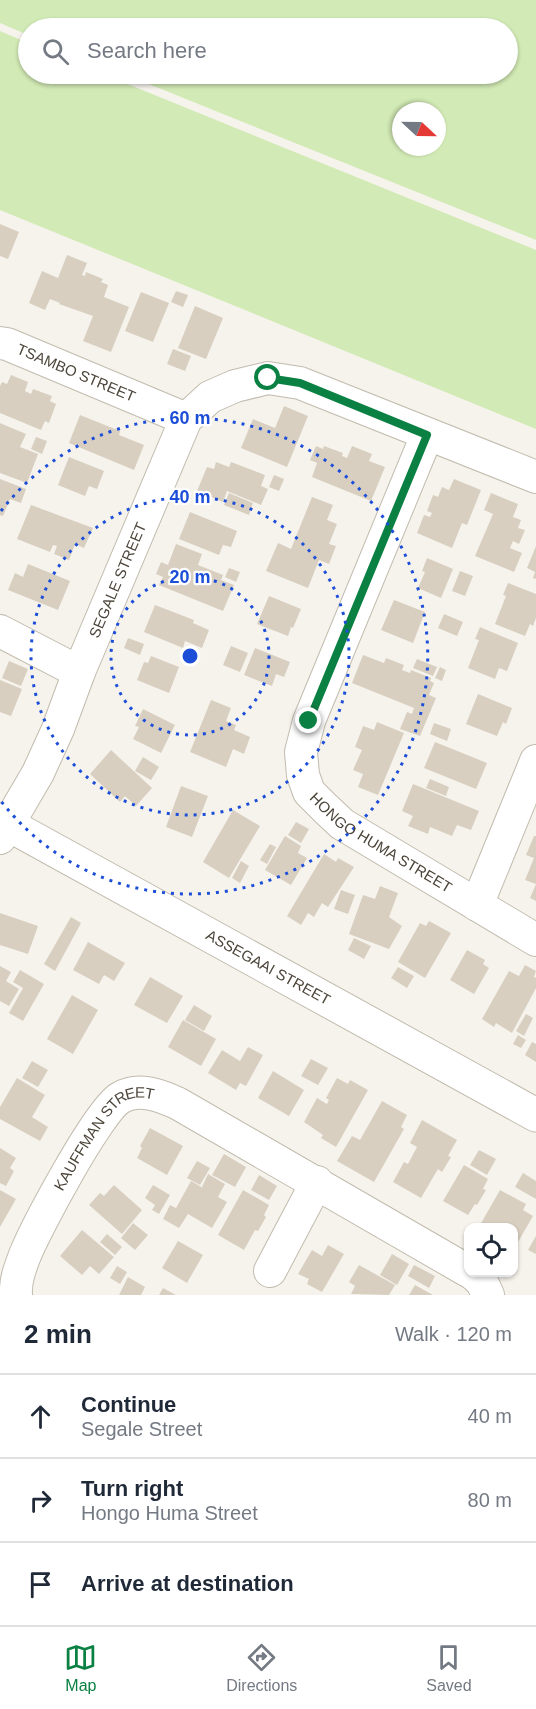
<!DOCTYPE html>
<html lang="en">
<head>
<meta charset="utf-8">
<style>
  body { margin:0; font-family:Arial,sans-serif; background:#f6f6f7; color:#1f2937 }
  .controls { position:absolute; right:18px; bottom:18px; display:grid; overflow:hidden; border-radius:12px; box-shadow:0 2px 4px #0004 }
  .controls button { width:54px; height:54px; display:grid; place-items:center; padding:0; border:0; border-bottom:2px solid #e0e1e3; background:#fff; color:#1f2937; font:30px sans-serif }
  .compass { position:absolute; left:392px; top:102px; width:54px; height:54px; border-radius:50%; background:#fff; box-shadow:0 2px 4px #0004; rotate:112deg }
  .stop { position:absolute; width:18px; height:18px; margin:-14px; border:4px solid #0b8043; border-radius:50%; background:#fff }
  .stop.end { background:#0b8043; border-color:#fff; box-shadow:0 2px 6px #0008 }
  .list { margin:0; padding:0; list-style:none }
  h2 { display:flex; justify-content:space-between; align-items:center; height:78px; margin:0; padding:0 24px; font-size:26px }
  h2 small { font-size:20px; font-weight:400; color:#747a83 }
  .list li { display:grid; grid-template-columns:39px 1fr auto; gap:18px; align-items:center; box-sizing:border-box; height:84px; padding:0 24px; border-top:2px solid #e0e1e3 }
  .list b { display:block; font-size:22px; white-space:nowrap }
  .list p { margin:0; font-size:20px; white-space:nowrap; color:#747a83 }
  .list em { font-size:20px; font-style:normal; color:#747a83 }
  .icon { flex:none; width:33px; height:33px; fill:none; stroke:currentColor; stroke-width:2; stroke-linecap:round; stroke-linejoin:round }
  .map { position:relative; flex:none; width:536px; height:1295px; overflow:hidden }
  .search { position:absolute; background:#fff; box-shadow:0 2px 4px #0004; left:18px; right:18px; top:18px; height:66px; display:flex; align-items:center; gap:15px; box-sizing:border-box; padding:0 21px; border-radius:33px; color:#747a83; font-size:22px }
  .sheet { height:330px; background:#fff }
  nav { display:flex; justify-content:space-around; align-items:center; box-sizing:border-box; height:84px; border-top:2px solid #e0e1e3; background:#fff; font-size:16px; color:#747a83 }
  nav a { display:grid; justify-items:center; gap:3px }
  nav .on { color:#0b8043 }
  .map>svg:first-child { display:block }
  .green { fill:#d2eab5; fill-rule:evenodd }
  .building { fill:#d8cfc1 }
  .lines { fill:none; stroke-linecap:round; stroke-linejoin:round }
  .minor-casing { stroke:#c2bbae; stroke-width:34 }
  .tertiary-casing { stroke:#c2bbae; stroke-width:35 }
  .minor { stroke:#fff; stroke-width:32 }
  .tertiary { stroke:#fff; stroke-width:33 }
  .route { stroke:#0b8043; stroke-width:8 }
  .ring { fill:none; stroke:#1d4ed8; stroke-width:3; stroke-dasharray:3 6 }
  .labels { text-anchor:middle; stroke-width:4.5; stroke-linejoin:round; paint-order:stroke }
  .street-label { font-size:15px; fill:#4b4439; stroke:#fff }
  .centre { fill:#1d4ed8; stroke:#fff; stroke-width:3 }
  .ring-label { font-size:18px; text-anchor:middle; font-weight:bold; fill:#1d4ed8; stroke:#fff; stroke-width:4.5; stroke-linejoin:round; paint-order:stroke }
</style>
</head>
<body>
<div class="map">
<svg width="536" height="1295" viewBox="0 0 536 1295">
  <rect width="100%" height="100%" fill="#f6f3ec"/>
  <path class="green" d="M0,0H536V240L124,74H508V28H28V35L0,23ZM401,111H437V147H401Z
    M0,31L28,43V74H103L536,250V429L0,210Z"/>
  <path class="building" d="M0,224L19,232L8,259L0,256Z
    M67,255L87,263L82,275L85,276L86,272L103,279L101,282L108,285L104,297L129,307L111,352L83,341L93,316L59,304L60,303L50,299L45,310L29,303L42,271L58,278Z
    M176,291L188,295L183,307L171,302Z
    M141,292L169,303L153,342L125,331Z
    M195,306L223,318L206,359L178,348Z
    M173,349L191,356L185,371L167,364Z
    M11,375L28,382L25,391L31,394L33,389L52,396L50,401L56,404L49,423L45,421L41,430L0,413V386L2,382L7,384Z
    M284,406L308,416L287,467L241,448L253,419L275,428Z
    M80,415L120,431L119,435L144,445L134,470L69,443Z
    M0,423L26,434L20,447L38,454L27,483L0,473Z
    M36,437L47,441L42,454L31,449Z
    M316,446L323,449L324,446L343,453L342,456L347,458L352,446L372,454L369,461L385,467L371,501L312,477L317,463L310,460Z
    M69,457L104,471L97,489L89,486L85,496L58,485Z
    M216,462L229,467L231,462L265,475L261,486L268,489L261,505L227,491L223,502L197,491L207,467L214,469Z
    M274,475L284,479L279,491L269,487Z
    M0,479L26,489L21,503L10,499L3,516L0,515Z
    M454,479L481,490L467,525L462,523L452,548L417,533L424,515L430,517L432,513L427,511L433,495L438,497L442,487L449,490Z
    M229,493L253,503L249,515L224,505Z
    M491,493L518,504L513,517L521,520L518,528L525,530L519,544L513,541L510,548L522,553L514,572L475,556L493,514L484,510Z
    M312,497L333,505L327,520L337,524L329,544L336,546L329,564L319,560L308,588L266,571L278,543L291,549Z
    M31,505L93,528L84,548L75,544L69,560L54,554L57,546L53,545L50,552L17,539Z
    M190,512L237,531L231,547L223,545L219,555L179,539Z
    M176,544L202,554L198,565L223,575L221,580L234,585L223,611L159,585L163,577L156,574L161,562L168,565Z
    M536,546V579L533,578L535,572L527,568Z
    M427,558L453,569L441,598L418,588L425,572L422,571Z
    M28,564L70,581L58,610L8,590L15,573L23,577Z
    M229,568L240,572L236,582L225,577Z
    M460,571L473,576L465,596L452,591Z
    M508,583L536,594V618L533,626L530,624L525,636L495,624L506,596L503,595Z
    M269,596L301,609L293,628L291,627L288,636L257,624Z
    M394,600L425,612L413,643L381,630Z
    M155,605L194,620L193,623L209,630L202,648L185,641L183,648L144,632Z
    M444,614L463,622L457,636L438,628Z
    M480,627L518,643L507,671L499,668L495,679L468,668L479,640L475,639Z
    M128,638L144,644L140,655L124,648Z
    M231,646L248,653L240,672L223,665Z
    M255,648L290,662L284,677L276,674L272,686L244,675Z
    M363,655L384,663L386,658L404,665L402,670L410,673L411,670L431,678L430,681L434,683L429,695L436,698L420,736L400,729L407,712L412,714L414,708L352,683Z
    M151,656L179,667L169,693L137,680L144,662L148,663Z
    M417,659L437,667L433,676L413,668Z
    M9,661L28,669L21,686L2,678Z
    M440,667L446,670L442,681L435,678Z
    M0,680L22,689L11,716L0,712Z
    M478,694L512,708L506,724L503,722L497,736L466,724Z
    M211,700L231,708L226,721L236,725L234,730L250,737L244,754L233,749L226,767L190,752Z
    M143,709L175,725L161,753L133,739L139,727L135,726Z
    M377,722L404,733L378,795L358,787L363,774L353,770L362,750L355,747L363,726L374,730Z
    M434,723L451,729L447,741L430,734Z
    M435,742L487,763L476,789L424,768Z
    M111,750L152,788L136,806L125,796L120,802L90,774Z
    M143,757L159,767L151,780L135,771Z
    M430,779L449,787L446,796L426,788Z
    M413,784L479,811L471,830L457,825L452,836L430,827L428,834L408,826L413,816L402,811Z
    M181,786L208,796L192,837L166,827Z
    M233,810L260,826L229,878L203,862Z
    M296,822L309,829L301,843L288,835Z
    M285,836L301,846L298,853L307,858L291,885L265,870Z
    M534,836H536V901L530,898L536,884L525,880L534,858L526,855Z
    M270,844L276,847L267,864L260,860Z
    M324,854L336,862L338,858L354,867L328,907L322,903L314,917L308,913L301,925L287,916Z
    M241,861L249,866L240,883L232,878Z
    M380,886L398,893L389,917L402,926L389,949L349,934L363,895L375,899Z
    M341,890L355,895L348,914L334,909Z
    M0,913L38,926L28,954L0,945Z
    M71,917L81,923L55,971L44,964Z
    M429,921L451,933L425,978L398,962L420,923L426,926Z
    M354,938L371,946L364,959L348,950Z
    M88,942L125,963L114,981L104,975L99,984L73,970Z
    M467,950L485,960L483,964L489,968L474,994L450,980Z
    M525,965L536,971L534,977L536,978V988L512,1033L496,1023L494,1027L482,1019L509,971L519,976Z
    M0,966L11,972L6,981L19,989L9,1006L0,1001Z
    M398,967L414,976L407,988L391,978Z
    M20,970L44,984L23,1021L9,1013L23,988L13,982Z
    M150,977L183,996L167,1023L134,1005Z
    M72,995L98,1010L73,1054L47,1039Z
    M194,1005L212,1016L204,1031L185,1020Z
    M526,1014L533,1018L524,1036L516,1031Z
    M183,1020L216,1039L201,1066L168,1047Z
    M518,1035L526,1040L521,1048L513,1044Z
    M532,1042L536,1044V1062L525,1055Z
    M248,1047L263,1055L246,1086L240,1083L236,1090L208,1073L222,1050L240,1061Z
    M311,1059L328,1068L318,1085L301,1076Z
    M32,1061L48,1070L38,1087L22,1078Z
    M273,1071L304,1090L289,1116L258,1098Z
    M17,1078L45,1095L32,1117L48,1127L40,1141L0,1119V1107Z
    M337,1078L348,1084L350,1080L368,1090L336,1147L321,1138L323,1135L304,1122L317,1098L327,1104L329,1100L326,1098Z
    M382,1101L407,1115L401,1127L404,1129L374,1182L337,1161L352,1136L360,1140Z
    M422,1120L457,1140L448,1156L451,1157L442,1172L438,1169L421,1198L393,1182L404,1162L408,1164L417,1147L410,1143Z
    M150,1128L183,1146L167,1175L137,1158L142,1148L140,1146Z
    M0,1148L16,1158L10,1168L14,1171L6,1186L0,1183Z
    M479,1150L496,1159L487,1175L470,1165Z
    M224,1154L246,1167L235,1187L212,1175Z
    M197,1161L210,1168L200,1185L187,1178Z
    M464,1165L488,1179L483,1189L486,1190L477,1205L475,1204L468,1215L443,1201Z
    M523,1173L536,1181V1199L515,1187Z
    M208,1174L225,1184L218,1197L227,1202L212,1228L188,1214L179,1228L163,1219L170,1205L176,1208L191,1181L203,1188L202,1187Z
    M259,1175L277,1186L269,1200L251,1190Z
    M114,1185L142,1210L122,1234L89,1205L100,1193L104,1196Z
    M153,1185L170,1195L159,1214L152,1210L155,1205L145,1198Z
    M0,1190L16,1199L0,1227Z
    M243,1190L269,1205L264,1215L266,1217L258,1231L255,1230L244,1250L218,1235Z
    M500,1190L526,1204L523,1210L533,1216L518,1242L514,1239L513,1227H483L480,1225Z
    M133,1223L148,1235L135,1250L121,1238Z
    M82,1230L114,1257L99,1274L90,1266L82,1275L60,1256Z
    M107,1234L122,1247L115,1255L100,1242Z
    M536,1236V1254L528,1250Z
    M178,1241L203,1255L187,1283L162,1268Z
    M328,1245L344,1254L322,1292L307,1284L309,1279L298,1274L312,1250L322,1256Z
    M392,1254L409,1264L397,1285L380,1275Z
    M359,1265L395,1285L389,1295L351,1294L355,1286L349,1282Z
    M414,1265L435,1276L429,1288L408,1276Z
    M117,1266L127,1272L120,1284L110,1278Z
    M128,1277L145,1287L141,1295H119Z
    M415,1285L433,1295H409Z
    M163,1288L176,1295H159Z"/>
  <g class="lines">
    <g class="minor-casing">
      <g id="minor">
        <path id="s1" d="M0,343L7,344L186,419"/>
        <path id="s2" d="M427,435L309,721L301,752L303,775L309,792L325,808L342,824L536,940"/>
        <path d="M0,631L79,672"/>
        <path id="s3" d="M0,838L38,773L58,729L79,672L186,419L210,397L235,386L268,378L300,383L536,477"/>
        <path d="M477,905L536,761"/>
        <path d="M270,1271L317,1182"/>
        <path d="M471,1272L482,1282L488,1295"/>
        <path id="s4" d="M16,1295C15,1281 20,1268 25,1255C36,1228 98,1111 120,1098C138,1087 159,1095 177,1103L468,1271"/>
      </g>
    </g>
    <g class="tertiary-casing">
      <g id="tertiary">
        <path id="s5" d="M0,820L536,1115"/>
      </g>
    </g>
    <use href="#minor" class="minor"/>
    <use href="#tertiary" class="tertiary"/>
  </g>
  <g class="lines">
    <path class="route" d="M268,378L300,383L427,435L309,721"/>
  </g>
  <g class="ring">
    <circle cx="190" cy="656" r="79"/>
    <circle cx="190" cy="656" r="159"/>
    <path d="M1 511A238 238 0 1 1 1 801"/>
  </g>
  <g class="labels">
    <g class="street-label">
      <text dy="5" stroke="none"><textPath href="#s1" startOffset="82">TSAMBO STREET</textPath></text>
      <text dy="5" stroke="none"><textPath href="#s3" startOffset="284">SEGALE STREET</textPath></text>
      <text dy="5" stroke="none"><textPath href="#s2" startOffset="471">HONGO HUMA STREET</textPath></text>
      <text dy="5" stroke="none"><textPath href="#s5" startOffset="306">ASSEGAAI STREET</textPath></text>
      <text dy="5" stroke="none"><textPath href="#s4" startOffset="188">KAUFFMAN STREET</textPath></text>
    </g>
  </g>
  <circle cx="190" cy="656" r="9" class="centre"/>
  <g class="ring-label">
    <text x="190" y="424">60 m</text>
    <text x="190" y="503">40 m</text>
    <text x="190" y="583">20 m</text>
  </g>
</svg>
<div class="controls">
<button><svg class="icon" aria-label="locate" viewBox="0 0 24 24"><circle cx="12" cy="12" r="6"/><path d="M12 2v4M12 18v4M2 12h4M18 12h4"/></svg></button>
</div>
<svg class="compass" viewBox="-18 -18 36 36"><path d="M0-13l5 13h-10z" fill="#e53935"/><path d="M0 13l5-13h-10z" fill="#747a83"/></svg>
<div class="stop" style="left:268px;top:378px"></div>
<div class="stop end" style="left:309px;top:721px"></div>
<div class="search"><svg class="icon" aria-label="search" viewBox="0 0 24 24"><circle cx="10" cy="10" r="6"/><path d="M15 15l6 6"/></svg>Search here</div>
</div>
<section class="sheet">
<h2>2 min<small>Walk · 120 m</small></h2>
<ul class="list">
<li><svg class="icon" aria-label="ahead" viewBox="0 0 24 24"><path d="M12 20V5M6 11l6-6 6 6"/></svg><div><b>Continue</b><p>Segale Street</p></div><em>40 m</em></li>
<li><svg class="icon" aria-label="right" viewBox="0 0 24 24"><path d="M7 20v-9h11M14 6l5 5-5 5"/></svg><div><b>Turn right</b><p>Hongo Huma Street</p></div><em>80 m</em></li>
<li><svg class="icon" aria-label="arrive" viewBox="0 0 24 24"><path d="M6 21V4h12l-3 4 3 4H6"/></svg><div><b>Arrive at destination</b></div></li>
</ul>
</section>
<nav>
<a class="on"><svg class="icon" aria-label="map" viewBox="0 0 24 24"><path d="M3 6l6-2 6 2 6-2v14l-6 2-6-2-6 2zM9 4v14M15 6v14"/></svg>Map</a>
<a><svg class="icon" aria-label="directions" viewBox="0 0 24 24"><path d="M12 3l9 9-9 9-9-9zM9 14v-3h6M13 9l2 2-2 2"/></svg>Directions</a>
<a><svg class="icon" aria-label="saved" viewBox="0 0 24 24"><path d="M7 4h10v16l-5-4-5 4z"/></svg>Saved</a>
</nav>
</body>
</html>
